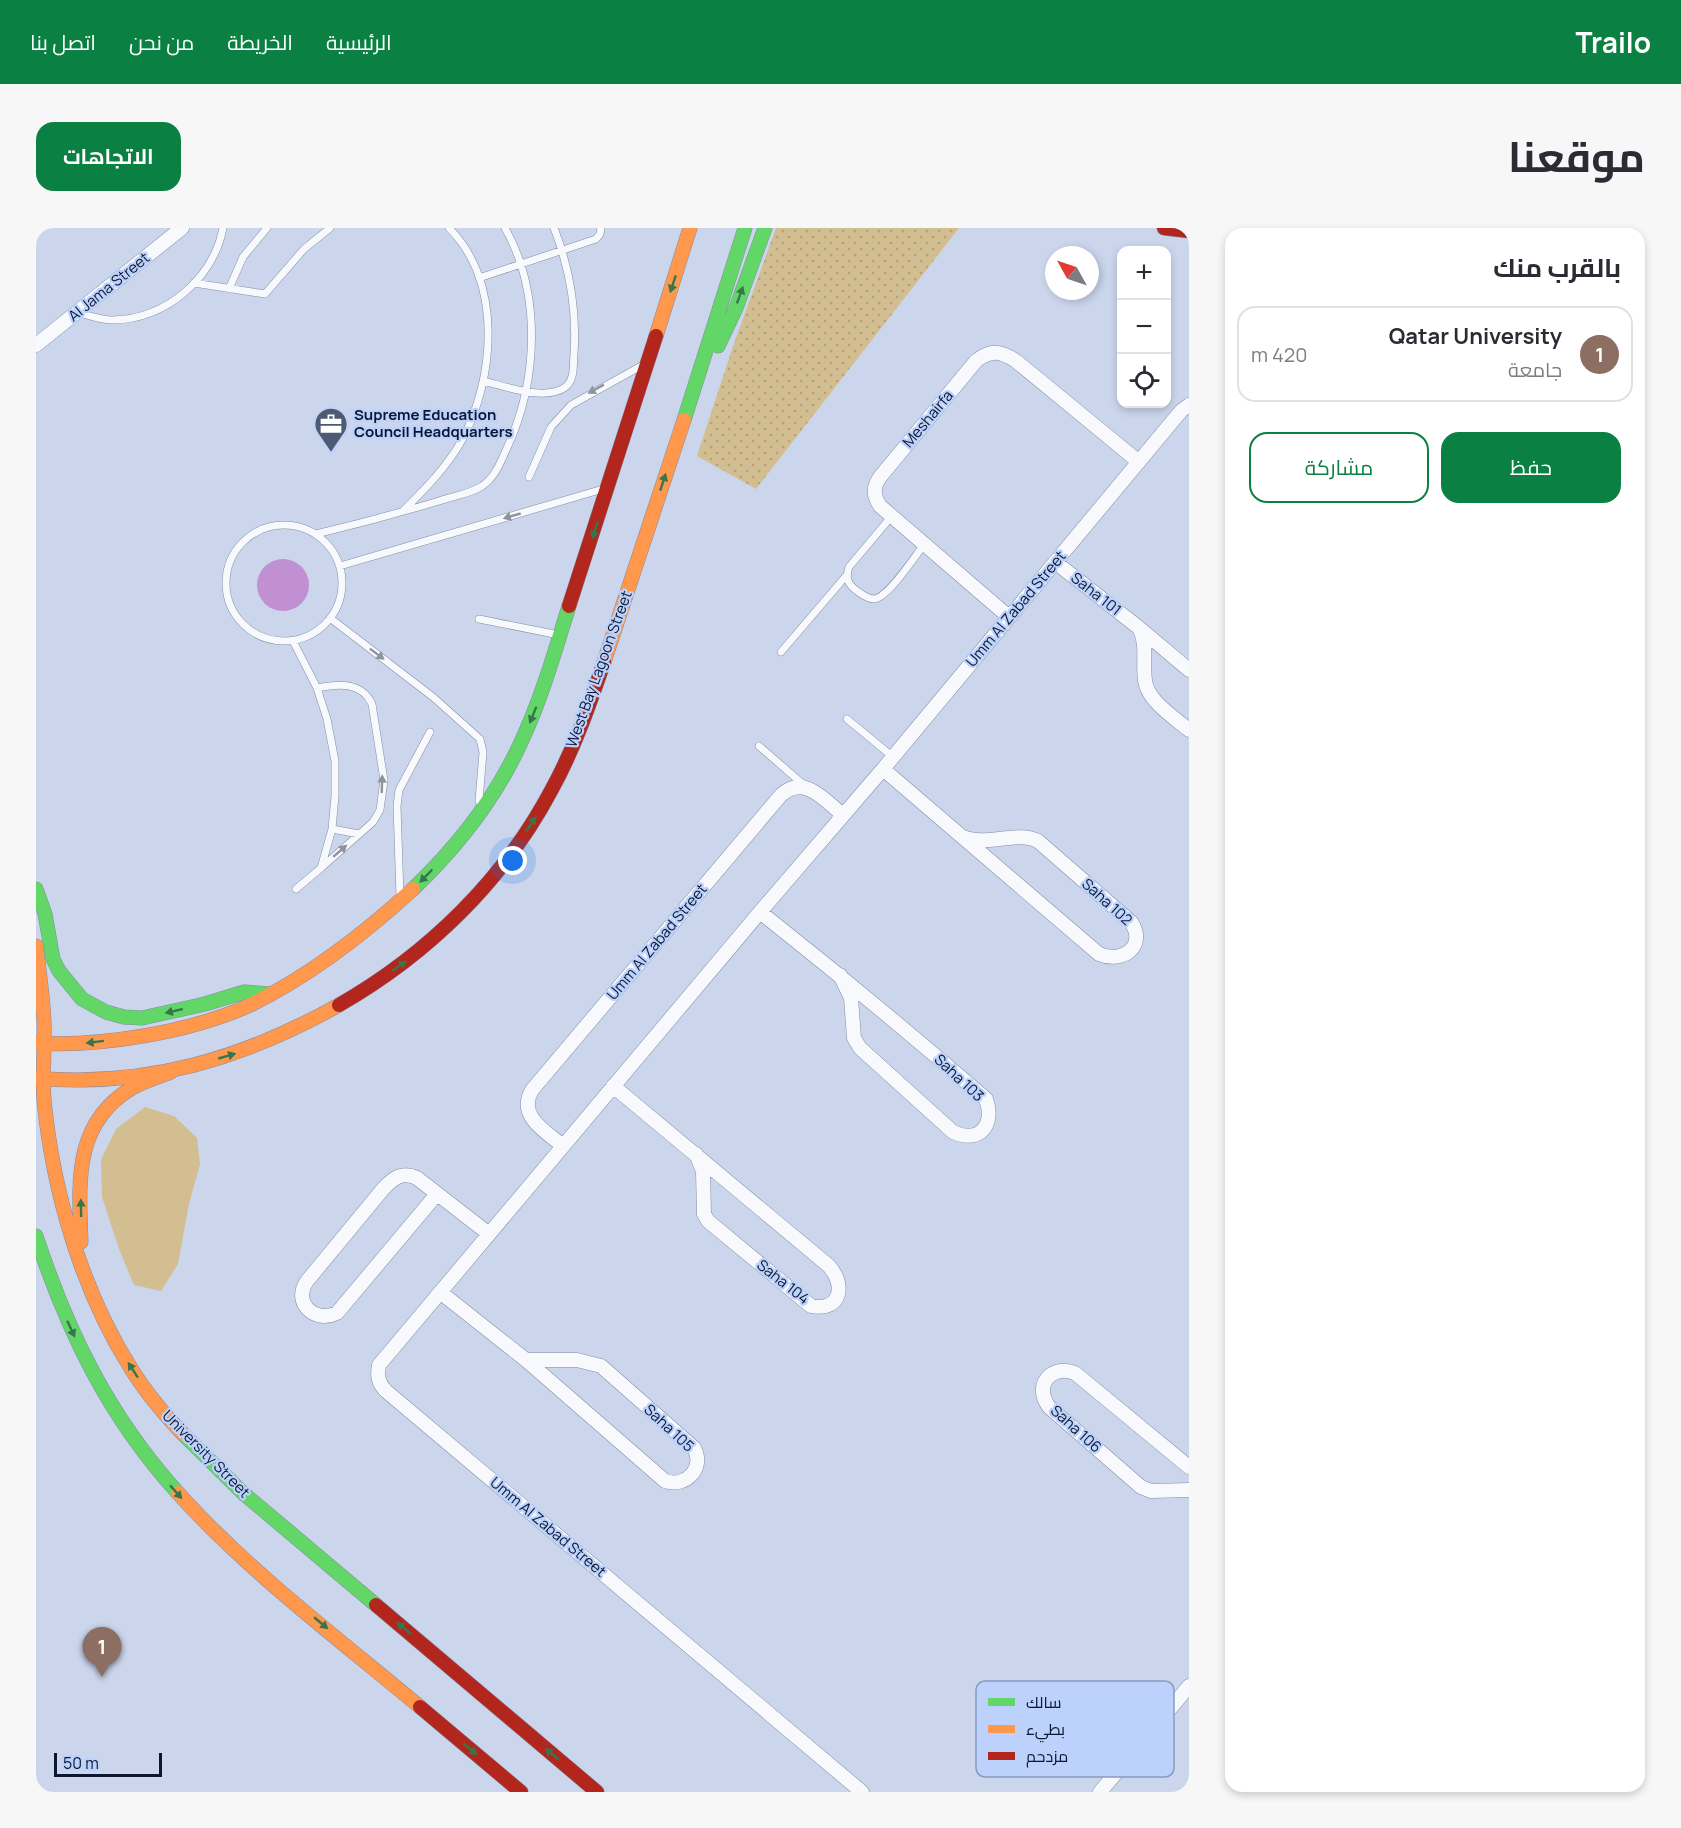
<!DOCTYPE html>
<html lang="ar">
<head>
<meta charset="utf-8">
<style>
  body { margin:0; font-family:Manrope,Cairo,sans-serif; background:#f7f7f7; color:#2b2b33; direction:rtl }
  .controls { position:absolute; right:18px; top:18px; display:grid; overflow:hidden; border-radius:12px; box-shadow:0 3px 9px #0003 }
  .controls button { width:54px; height:54px; display:grid; place-items:center; padding:0; border:0; border-bottom:2px solid #e1e1e2; background:#fff; color:#2b2b33; font:30px sans-serif }
  .compass { position:absolute; left:1009px; top:18px; width:54px; height:54px; border-radius:50%; background:#fff; box-shadow:0 3px 9px #0003; rotate:310deg }
  .scale { position:absolute; left:18px; bottom:15px; width:108px; box-sizing:border-box; padding-left:6px; border:3px solid #0b1730; border-top:0; font-size:16px; line-height:21px; white-space:nowrap; color:#0b1730; -webkit-text-stroke:4px #bcd2fc; paint-order:stroke }
  .you { position:absolute; left:477px; top:633px; width:21px; height:21px; margin:-15px; border:4px solid #fff; border-radius:50%; background:#1a73e8; box-shadow:0 0 0 9px #1a73e833 }
  .badge { display:grid; place-items:center; width:39px; height:39px; border-radius:50%; background:#0b8043; color:#fff; font-size:20px; font-weight:700 }
  .pin { position:absolute; translate:-50% -50px; filter:drop-shadow(0 2px 3px #0008) }
  .pin::after { content:''; position:absolute; top:32px; width:21px; height:18px; background:inherit; clip-path:polygon(0 0,100% 0,50% 100%) }
  .list { margin:0; padding:0; list-style:none }
  h2 { display:flex; justify-content:space-between; align-items:center; height:78px; margin:0; padding:0 24px; font-size:26px }
  h2 small { font-size:20px; font-weight:400; color:#7c7c81 }
  .list li { display:grid; grid-template-columns:39px 1fr auto; gap:18px; align-items:center; box-sizing:border-box; height:96px; margin:0 12px 12px; padding:0 12px; border:2px solid #e1e1e2; border-radius:18px }
  .list b { display:block; font-size:22px; white-space:nowrap }
  .list p { margin:0; font-size:20px; white-space:nowrap; color:#7c7c81 }
  .list em { font-size:20px; font-style:normal; color:#7c7c81 }
  .actions { display:flex; gap:12px; padding:18px 24px }
  .actions a { flex:1; padding:14px 0; border:2px solid #0b8043; border-radius:18px; text-align:center; font-size:21px; color:#0b8043 }
  .actions .main { background:#0b8043; color:#fff }
  .icon { flex:none; width:33px; height:33px; fill:none; stroke:currentColor; stroke-width:2; stroke-linecap:round; stroke-linejoin:round }
  .map { position:relative; flex:none; width:1153px; height:1564px; overflow:hidden; direction:ltr; border-radius:18px }
  header { display:flex; align-items:center; gap:36px; box-sizing:border-box; height:84px; padding:0 30px; background:#0b8043; color:#fff }
  header strong { font-size:28px }
  nav { display:flex; gap:33px; margin-inline-start:auto; font-size:21px }
  .intro { display:flex; align-items:center; justify-content:space-between; box-sizing:border-box; height:144px; padding:0 36px }
  h1 { margin:0; font-size:42px }
  .button { padding:15px 27px; border-radius:18px; background:#0b8043; color:#fff; font-size:21px; font-weight:700 }
  main { display:flex; gap:36px; padding:0 36px }
  aside { flex:1; background:#fff; border-radius:18px; box-shadow:0 3px 9px #0003 }
  .map>svg:first-child { display:block }
  .park { fill:url(#park-dots) }
  .garden { fill:#d3be91 }
  .water { fill:#c190d2 }
  .lines { fill:none; stroke-linecap:round; stroke-linejoin:round }
  .lane-casing { stroke:#848da3; stroke-width:8 }
  .street-casing { stroke:#848da3; stroke-width:15 }
  .fast-casing { stroke:#848da3; stroke-width:15 }
  .slow-casing { stroke:#848da3; stroke-width:15 }
  .jam-casing { stroke:#848da3; stroke-width:15 }
  .lane { stroke:#f7f9fc; stroke-width:7 }
  .street { stroke:#f7f9fc; stroke-width:14 }
  .fast { stroke:#63d668; stroke-width:14 }
  .slow { stroke:#ff974d; stroke-width:14 }
  .jam { stroke:#b3261e; stroke-width:14 }
  .oneway { fill:#37764c }
  .oneway2 { fill:#8d93a0 }
  .labels { text-anchor:middle; stroke-width:4.5; stroke-linejoin:round; paint-order:stroke }
  .street-label { font-size:15px; fill:#0b1730; stroke:#bcd2fc }
  .poi-label { font-size:15px; font-weight:bold; fill:#0b1730; stroke:#bcd2fc; text-anchor:start }
  .key { fill:#bcd2fc; stroke:#879abf; stroke-width:1.5 }
  .key-label { font-size:16px; fill:#0b1730 }
</style>
</head>
<body>
<header>
<strong>Trailo</strong>
<nav><a>الرئيسية</a><a>الخريطة</a><a>من نحن</a><a>اتصل بنا</a></nav>
</header>
<div class="intro"><h1>موقعنا</h1><a class="button">الاتجاهات</a></div>
<main>
<aside>
<h2>بالقرب منك<small></small></h2>
<ul class="list">
<li><span class="badge" style="background:#8d6e63">1</span><div><b>Qatar University</b><p>جامعة</p></div><em>420 m</em></li>
</ul>
<div class="actions"><a class="main">حفظ</a><a>مشاركة</a></div>
</aside>
<div class="map">
<svg width="1153" height="1564" viewBox="0 0 1153 1564">
  <defs>
    <pattern id="park-dots" width="8" height="8" patternUnits="userSpaceOnUse" patternTransform="scale(1.5)"><rect width="8" height="8" fill="#d3be91"/><path d="M2 2h.1M6 6h.1" fill="none" stroke="#b4a37d" stroke-width="1.8" stroke-linecap="round"/></pattern>
  </defs>
  <rect width="100%" height="100%" fill="#cbd6ed"/>
  <path class="park" d="M740,0H923L720,261L661,228L696,121Z"/>
  <path class="garden" d="M109,879L138,888L161,910L164,936L153,976L142,1036L125,1063L98,1057L83,1021L66,969L65,932L80,901Z"/>
  <path class="water" d="M221 357a26 26 0 1 1 52 0a26 26 0 1 1-52 0Z"/>
  <g class="lines">
    <g class="lane-casing">
      <path id="lane" d="M443,50L560,11L564,6L565,0
        M158,55L229,66L268,21L294,0
        M193,61L207,29L231,0
        M41,84C53,88 65,92 77,92C130,91 177,51 187,0
        M447,153C469,158 507,173 528,160C539,153 537,138 538,126C541,82 534,41 518,0
        M493,249L515,199L535,177L607,137
        M367,283C389,261 411,239 426,212C459,150 467,54 413,0
        M855,289L813,339C809,351 812,356 821,363C826,366 831,371 838,371C852,370 878,329 888,317
        M190 355a58 58 0 1 1 116 0a58 58 0 1 1-116 0Z
        M280,306C322,296 363,285 403,273C417,268 434,266 446,258C459,250 465,233 471,220C502,153 506,66 469,0
        M304,338L567,261
        M294,390L397,469L444,511L447,524L443,573
        M443,391L523,407
        M257,413L281,460L291,491L299,533V568L296,601L285,640L260,661
        M745,424L810,348
        M281,460C302,456 325,453 336,476L348,552L344,582L337,594L285,640
        M811,491L857,529
        M723,518L769,558
        M296,601L323,606
        M364,668L361,578L363,562L394,504"/>
    </g>
    <g class="street-casing">
      <path id="street" d="M0,117L146,0
        M1019,334L1102,399L1153,442
        M973,389L844,278C837,267 837,259 844,249L940,133C955,121 965,123 980,133L1103,234
        M1103,400C1113,417 1105,439 1110,457C1115,475 1139,490 1153,502
        M847,541L1063,726C1087,736 1111,718 1095,694L1002,613C982,602 950,619 927,609
        M724,684C801,745 876,807 950,871C959,897 944,916 917,904L824,820L818,810L815,770L804,747
        M577,858L793,1038C810,1057 805,1084 775,1078L672,993L668,986L667,943L660,926
        M527,918C509,903 481,888 496,862L745,567C769,546 788,572 807,587
        M401,966L301,1085C278,1096 256,1074 271,1053L347,961C357,950 366,943 381,950L453,1006
        M404,1064L490,1132L629,1253C650,1260 669,1240 658,1220L565,1138L541,1132H490
        M1153,1239L1039,1145C1015,1136 997,1157 1013,1179L1105,1259L1115,1263L1153,1262
        M826,1564L350,1163C342,1155 341,1148 343,1137L724,684L847,541L1145,183L1153,177
        M1064,1564L1153,1458"/>
    </g>
    <g class="fast-casing">
      <path id="fast" d="M682,118L700,80L729,0
        M648,192L709,0
        M0,661L9,686L17,731L23,743L46,771L70,784L88,789L106,790L169,776L208,764L235,766
        M377,661C421,619 461,568 486,512C506,469 519,423 533,378
        M0,1008C32,1105 73,1189 142,1265
        M147,1206L207,1265L340,1377"/>
    </g>
    <g class="slow-casing">
      <path id="slow" d="M620,108L654,0
        M568,434L648,192
        M0,718C3,743 7,769 8,795C9,820 6,847 8,872C17,964 46,1064 96,1142C109,1163 130,1188 147,1206
        M0,815C65,819 155,804 214,777C274,748 329,705 377,661
        M0,850C111,860 208,830 303,777
        M45,1014C43,954 37,895 96,860C108,853 122,849 135,844
        M142,1265C212,1343 304,1412 384,1479"/>
    </g>
    <g class="jam-casing">
      <path id="jam" d="M1128,0L1153,3
        M533,378L620,108
        M303,777C392,726 468,652 516,561C538,521 553,478 568,434
        M340,1377L561,1564
        M384,1479L485,1564"/>
    </g>
    <use href="#lane" class="lane"/>
    <use href="#street" class="street"/>
    <use href="#fast" class="fast"/>
    <use href="#slow" class="slow"/>
    <use href="#jam" class="jam"/>
  </g>
  <defs><path id="oneway-solid" d="M-6-.8H1V-3.2L6.5 0L1 3.2V.8H-6Z" transform="scale(1.5)"/></defs>
  <g class="oneway">
    <use href="#oneway-solid" transform="translate(637 56) rotate(108)"/>
    <use href="#oneway-solid" transform="translate(704 67) rotate(-70)"/>
    <use href="#oneway-solid" transform="translate(627 254) rotate(-72)"/>
    <use href="#oneway-solid" transform="translate(559 302) rotate(108)"/>
    <use href="#oneway-solid" transform="translate(497 487) rotate(112)"/>
    <use href="#oneway-solid" transform="translate(495 596) rotate(-56)"/>
    <use href="#oneway-solid" transform="translate(390 648) rotate(134)"/>
    <use href="#oneway-solid" transform="translate(363 738) rotate(-35)"/>
    <use href="#oneway-solid" transform="translate(138 783) rotate(167)"/>
    <use href="#oneway-solid" transform="translate(59 814) rotate(173)"/>
    <use href="#oneway-solid" transform="translate(191 828) rotate(-16)"/>
    <use href="#oneway-solid" transform="translate(45 980) rotate(-91)"/>
    <use href="#oneway-solid" transform="translate(35 1101) rotate(65)"/>
    <use href="#oneway-solid" transform="translate(97 1142) rotate(-123)"/>
    <use href="#oneway-solid" transform="translate(140 1264) rotate(49)"/>
    <use href="#oneway-solid" transform="translate(285 1395) rotate(40)"/>
    <use href="#oneway-solid" transform="translate(368 1400) rotate(-140)"/>
    <use href="#oneway-solid" transform="translate(434 1521) rotate(40)"/>
    <use href="#oneway-solid" transform="translate(516 1526) rotate(-140)"/>
  </g>
  <g class="oneway2">
    <use href="#oneway-solid" transform="translate(560 161) rotate(151)"/>
    <use href="#oneway-solid" transform="translate(476 288) rotate(164)"/>
    <use href="#oneway-solid" transform="translate(341 426) rotate(37)"/>
    <use href="#oneway-solid" transform="translate(346 556) rotate(-88)"/>
    <use href="#oneway-solid" transform="translate(304 623) rotate(-41)"/>
  </g>
  <defs>
    <g id="office-pin" transform="scale(1.725)"><path d="M0 17L-7.5 6A9.5 9.5 0 1 1 7.5 6Z" fill="#4e5a72" stroke="#bcd2fc"/><path d="M-6-3h4V-5.5h4V-3h4V5H-6ZM-1-4.5V-3h2v-1.5ZM-6 0V1H6V0Z" fill="#fff"/></g>
  </defs>
  <g fill-rule="evenodd">
    <use href="#office-pin" x="295" y="196"/>
  </g>
  <g class="labels">
    <g class="street-label">
      <text transform="translate(73 59) rotate(-39)" y="5">Al Jama Street</text>
      <text transform="translate(892 191) rotate(-50)" y="5">Meshairfa</text>
      <text transform="translate(1060 366) rotate(38)" y="5">Saha 101</text>
      <text transform="translate(980 381) rotate(-50)" y="5">Umm Al Zabad Street</text>
      <text transform="translate(563 441) rotate(-70)" y="5">West Bay Lagoon Street</text>
      <text transform="translate(1071 674) rotate(42)" y="5">Saha 102</text>
      <text transform="translate(621 714) rotate(-50)" y="5">Umm Al Zabad Street</text>
      <text transform="translate(923 850) rotate(43)" y="5">Saha 103</text>
      <text transform="translate(747 1054) rotate(38)" y="5">Saha 104</text>
      <text transform="translate(633 1200) rotate(43)" y="5">Saha 105</text>
      <text transform="translate(1040 1201) rotate(42)" y="5">Saha 106</text>
      <text transform="translate(170 1226) rotate(45)" y="5">University Street</text>
      <text transform="translate(512 1299) rotate(40)" y="5">Umm Al Zabad Street</text>
    </g>
    <g class="poi-label">
      <text x="318" y="192">Supreme Education<tspan x="318" dy="17">Council Headquarters</tspan></text>
    </g>
  </g>
  <rect x="940" y="1453" width="198" height="96" rx="9" class="key"/>
  <rect x="952" y="1470" width="27" height="8" fill="#63d668"/>
  <rect x="952" y="1497" width="27" height="8" fill="#ff974d"/>
  <rect x="952" y="1524" width="27" height="8" fill="#b3261e"/>
  <g class="key-label">
    <text x="990" y="1480">سالك</text>
    <text x="990" y="1507">بطيء</text>
    <text x="990" y="1534">مزدحم</text>
  </g>
</svg>
<div class="controls">
<button>+</button>
<button>−</button>
<button><svg class="icon" aria-label="locate" viewBox="0 0 24 24"><circle cx="12" cy="12" r="6"/><path d="M12 2v4M12 18v4M2 12h4M18 12h4"/></svg></button>
</div>
<svg class="compass" viewBox="-18 -18 36 36"><path d="M0-13l5 13h-10z" fill="#e53935"/><path d="M0 13l5-13h-10z" fill="#7c7c81"/></svg>
<div class="scale">50 m</div>
<div class="you"></div>
<div class="pin badge" style="left:66px;top:1449px;background:#8d6e63">1</div>
</div>
</main>
</body>
</html>
